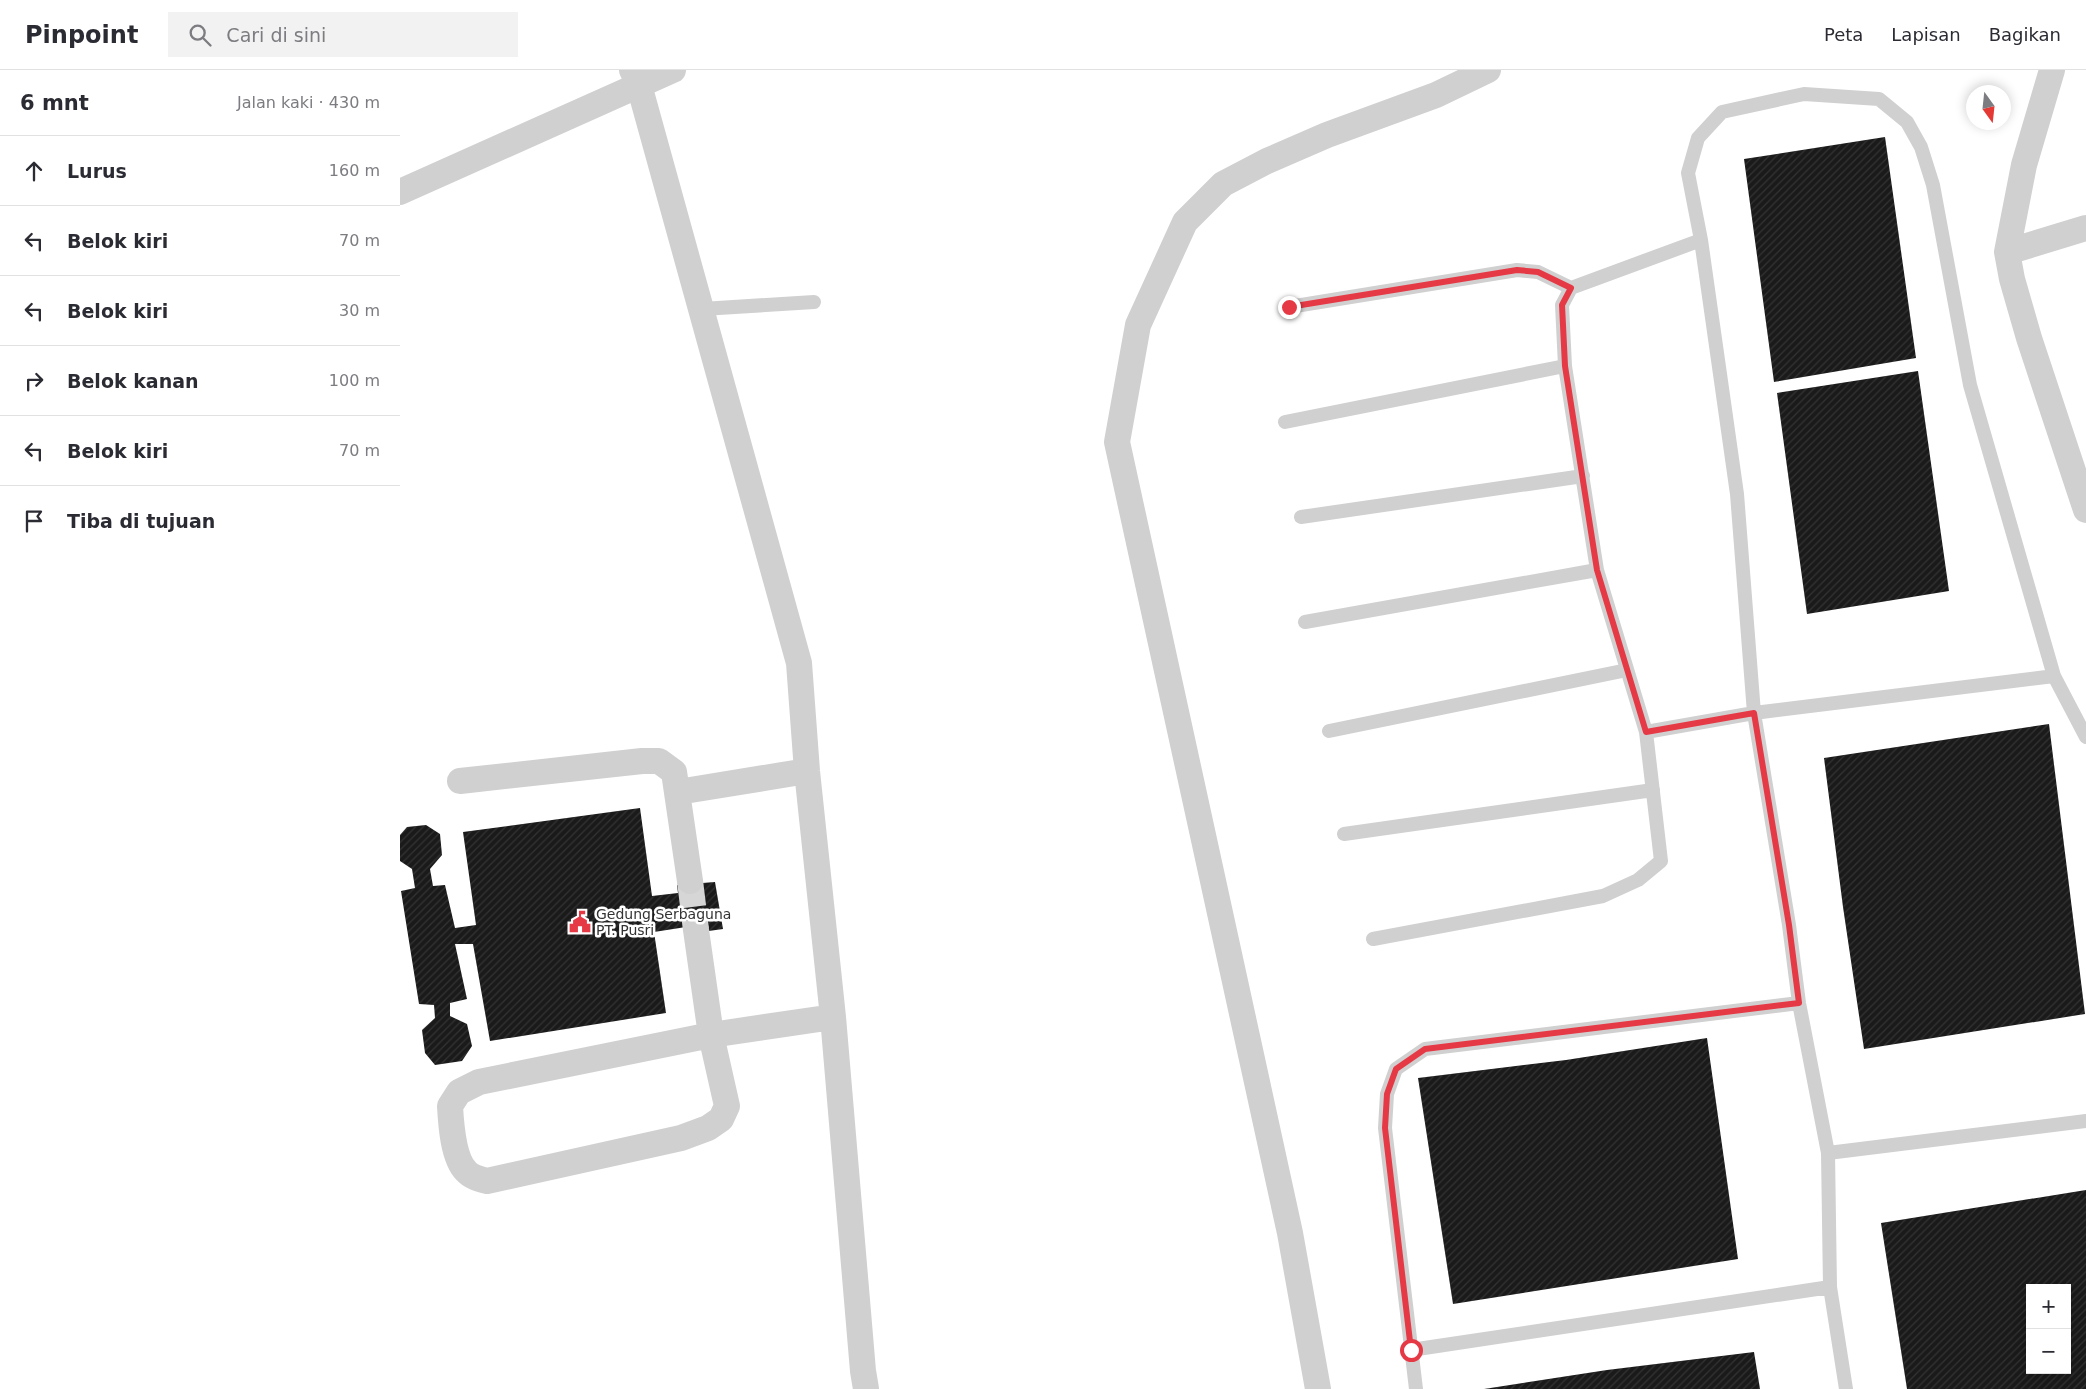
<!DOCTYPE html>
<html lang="id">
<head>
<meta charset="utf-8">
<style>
  body { margin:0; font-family:"DejaVu Sans",sans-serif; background:#f2f2f3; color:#2b2b33 }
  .controls { position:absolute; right:15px; bottom:15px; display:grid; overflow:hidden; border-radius:0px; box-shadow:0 2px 12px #0003 }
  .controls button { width:45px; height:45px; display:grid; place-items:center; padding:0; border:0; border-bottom:1px solid #e1e1e2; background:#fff; color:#2b2b33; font:25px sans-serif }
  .compass { position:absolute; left:1566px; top:15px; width:45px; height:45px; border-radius:50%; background:#fff; box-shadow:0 2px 12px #0003; rotate:165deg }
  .stop { position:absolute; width:15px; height:15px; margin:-11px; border:4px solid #e63946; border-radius:50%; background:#fff }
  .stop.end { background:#e63946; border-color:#fff; box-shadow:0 1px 5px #0008 }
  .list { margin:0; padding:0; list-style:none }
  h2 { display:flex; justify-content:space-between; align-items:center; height:65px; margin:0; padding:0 20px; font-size:21px }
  h2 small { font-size:16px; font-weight:400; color:#7c7c81 }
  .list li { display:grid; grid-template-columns:32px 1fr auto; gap:15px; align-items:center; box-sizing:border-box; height:70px; padding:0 20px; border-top:1px solid #e1e1e2 }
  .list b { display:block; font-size:19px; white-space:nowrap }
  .list em { font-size:16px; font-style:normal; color:#7c7c81 }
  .icon { flex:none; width:28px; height:28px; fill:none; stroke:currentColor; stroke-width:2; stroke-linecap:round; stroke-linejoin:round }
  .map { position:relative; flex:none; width:1686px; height:1319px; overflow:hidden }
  header { display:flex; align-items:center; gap:30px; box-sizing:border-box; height:70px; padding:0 25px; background:#fff; border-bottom:1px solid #e1e1e2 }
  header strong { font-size:24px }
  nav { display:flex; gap:28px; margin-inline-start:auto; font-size:18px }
  .search { width:350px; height:45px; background:#f2f2f3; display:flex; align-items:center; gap:12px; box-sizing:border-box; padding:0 18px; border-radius:0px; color:#7c7c81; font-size:19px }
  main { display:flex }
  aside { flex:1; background:#fff }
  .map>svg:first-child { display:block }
  .building { fill:url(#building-hatch); fill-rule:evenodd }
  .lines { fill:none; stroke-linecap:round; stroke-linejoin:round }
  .street-tunnel { stroke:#d6d6d6; stroke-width:26; stroke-dasharray:26 13; stroke-linecap:butt }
  .lane { stroke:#d0d0d0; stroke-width:14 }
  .street { stroke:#d0d0d0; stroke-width:26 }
  .route { stroke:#e63946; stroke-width:6 }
  .labels { text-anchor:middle; stroke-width:5; stroke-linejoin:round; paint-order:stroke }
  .poi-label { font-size:14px; fill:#333; stroke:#fff; text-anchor:start }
</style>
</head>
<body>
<header>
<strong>Pinpoint</strong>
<div class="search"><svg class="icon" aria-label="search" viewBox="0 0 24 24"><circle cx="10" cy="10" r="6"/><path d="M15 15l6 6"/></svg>Cari di sini</div>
<nav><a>Peta</a><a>Lapisan</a><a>Bagikan</a></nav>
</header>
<main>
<aside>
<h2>6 mnt<small>Jalan kaki · 430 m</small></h2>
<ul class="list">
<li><svg class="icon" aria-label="ahead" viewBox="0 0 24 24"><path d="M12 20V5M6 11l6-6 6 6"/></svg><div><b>Lurus</b></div><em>160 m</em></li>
<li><svg class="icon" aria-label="left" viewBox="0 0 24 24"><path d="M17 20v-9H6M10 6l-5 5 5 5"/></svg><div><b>Belok kiri</b></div><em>70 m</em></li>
<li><svg class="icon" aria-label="left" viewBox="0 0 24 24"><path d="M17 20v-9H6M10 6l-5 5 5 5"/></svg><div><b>Belok kiri</b></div><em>30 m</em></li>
<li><svg class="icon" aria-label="right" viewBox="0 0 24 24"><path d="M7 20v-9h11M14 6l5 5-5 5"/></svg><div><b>Belok kanan</b></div><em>100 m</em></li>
<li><svg class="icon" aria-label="left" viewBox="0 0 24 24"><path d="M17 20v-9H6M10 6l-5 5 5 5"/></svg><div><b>Belok kiri</b></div><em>70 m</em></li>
<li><svg class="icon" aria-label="arrive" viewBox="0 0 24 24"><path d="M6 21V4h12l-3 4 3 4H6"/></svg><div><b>Tiba di tujuan</b></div></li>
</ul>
</aside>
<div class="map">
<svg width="1686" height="1319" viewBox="0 0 1686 1319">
  <defs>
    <pattern id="building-hatch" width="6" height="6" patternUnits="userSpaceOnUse" patternTransform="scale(1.25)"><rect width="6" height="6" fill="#1a1a1a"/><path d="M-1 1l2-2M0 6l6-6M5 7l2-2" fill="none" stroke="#333"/></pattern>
  </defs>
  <rect width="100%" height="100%" fill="#fff"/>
  <path class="building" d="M1485,67L1516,288L1374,312L1344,89Z
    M1518,301L1549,521L1407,544L1377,323Z
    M1649,654L1685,944L1464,979L1443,837L1424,688Z
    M240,738L252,826L278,823L277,815L315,812L323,859L287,864L286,857L254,862L266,943L90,971L73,874H55L67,929L50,933V946L67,954L72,976L62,991L35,995L25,983L22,960L35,948L34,935L19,934L1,821L15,818L12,799L0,791V765L7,757L26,755L40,764L42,785L30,799L33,816L45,815L55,858L76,855L63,762Z
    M1307,968L1338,1189L1053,1234L1018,1008L1166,990Z
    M1686,1120V1319H1507L1481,1153ZM1630,1218H1667V1300H1630Z
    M1354,1282L1360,1319H1084L1207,1300Z"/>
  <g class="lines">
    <path class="street-tunnel" d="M290,811L296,860"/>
    <path class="lane" d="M1301,170L1171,218L1162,235L1165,296L1197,500L1246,662L1354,643L1654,606
      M889,237L1117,200L1138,202L1171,218
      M302,239L414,232
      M885,352L1165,296
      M901,447L1183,406
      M905,552L1197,500
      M929,661L1227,600
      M944,764L1253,720
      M973,869L1203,826L1238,810L1261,791L1246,662
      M1428,1083L1686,1051
      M1011,1280L1430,1217
      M1016,1319L985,1058L987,1024L996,999L1025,979L1399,933
      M1446,1319L1430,1217L1428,1083L1399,933L1389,855L1354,643L1337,424L1301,170L1288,103L1298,68L1322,42L1404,24L1479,29L1507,52L1521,77L1533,115L1570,315L1654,606L1686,667"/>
    <path class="street" d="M232,0L239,15L399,593L407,701L433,947L463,1301L466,1319
      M1652,0L1624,95L1607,182L1612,209L1629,268L1686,440
      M0,122L273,0
      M1607,182L1686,158
      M60,711L242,691H259L274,702L290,811
      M278,722L407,701
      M296,860L311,965L433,947
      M311,965L327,1036L321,1049L308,1058L281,1068L87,1111C80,1109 71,1107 66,1101C53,1088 51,1054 50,1036L59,1022L79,1012Z
      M918,1319L890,1163L717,372L738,255L785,152L823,114L867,91L927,65L1036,25L1088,0"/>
  </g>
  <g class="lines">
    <path class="route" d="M889,237L1117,200L1138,202L1171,218L1162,235L1165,296L1197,500L1246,662L1354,643L1389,855L1399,933L1025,979L996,999L987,1024L985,1058L1011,1280"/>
  </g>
  <defs>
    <g id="civic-bare" transform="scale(1.725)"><path d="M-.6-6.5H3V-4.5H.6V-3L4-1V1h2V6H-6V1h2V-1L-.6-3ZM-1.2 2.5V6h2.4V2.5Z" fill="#e63946" stroke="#fff" stroke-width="2.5" paint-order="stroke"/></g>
  </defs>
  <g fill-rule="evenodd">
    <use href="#civic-bare" x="180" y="852"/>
  </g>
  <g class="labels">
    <g class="poi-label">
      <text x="196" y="849">Gedung Serbaguna<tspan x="196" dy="16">PT. Pusri</tspan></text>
    </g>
  </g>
</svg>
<div class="controls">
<button>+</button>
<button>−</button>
</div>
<svg class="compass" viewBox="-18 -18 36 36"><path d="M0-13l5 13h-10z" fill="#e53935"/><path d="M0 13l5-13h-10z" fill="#7c7c81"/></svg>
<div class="stop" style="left:1011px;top:1280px"></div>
<div class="stop end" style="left:889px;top:237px"></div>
</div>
</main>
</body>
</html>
